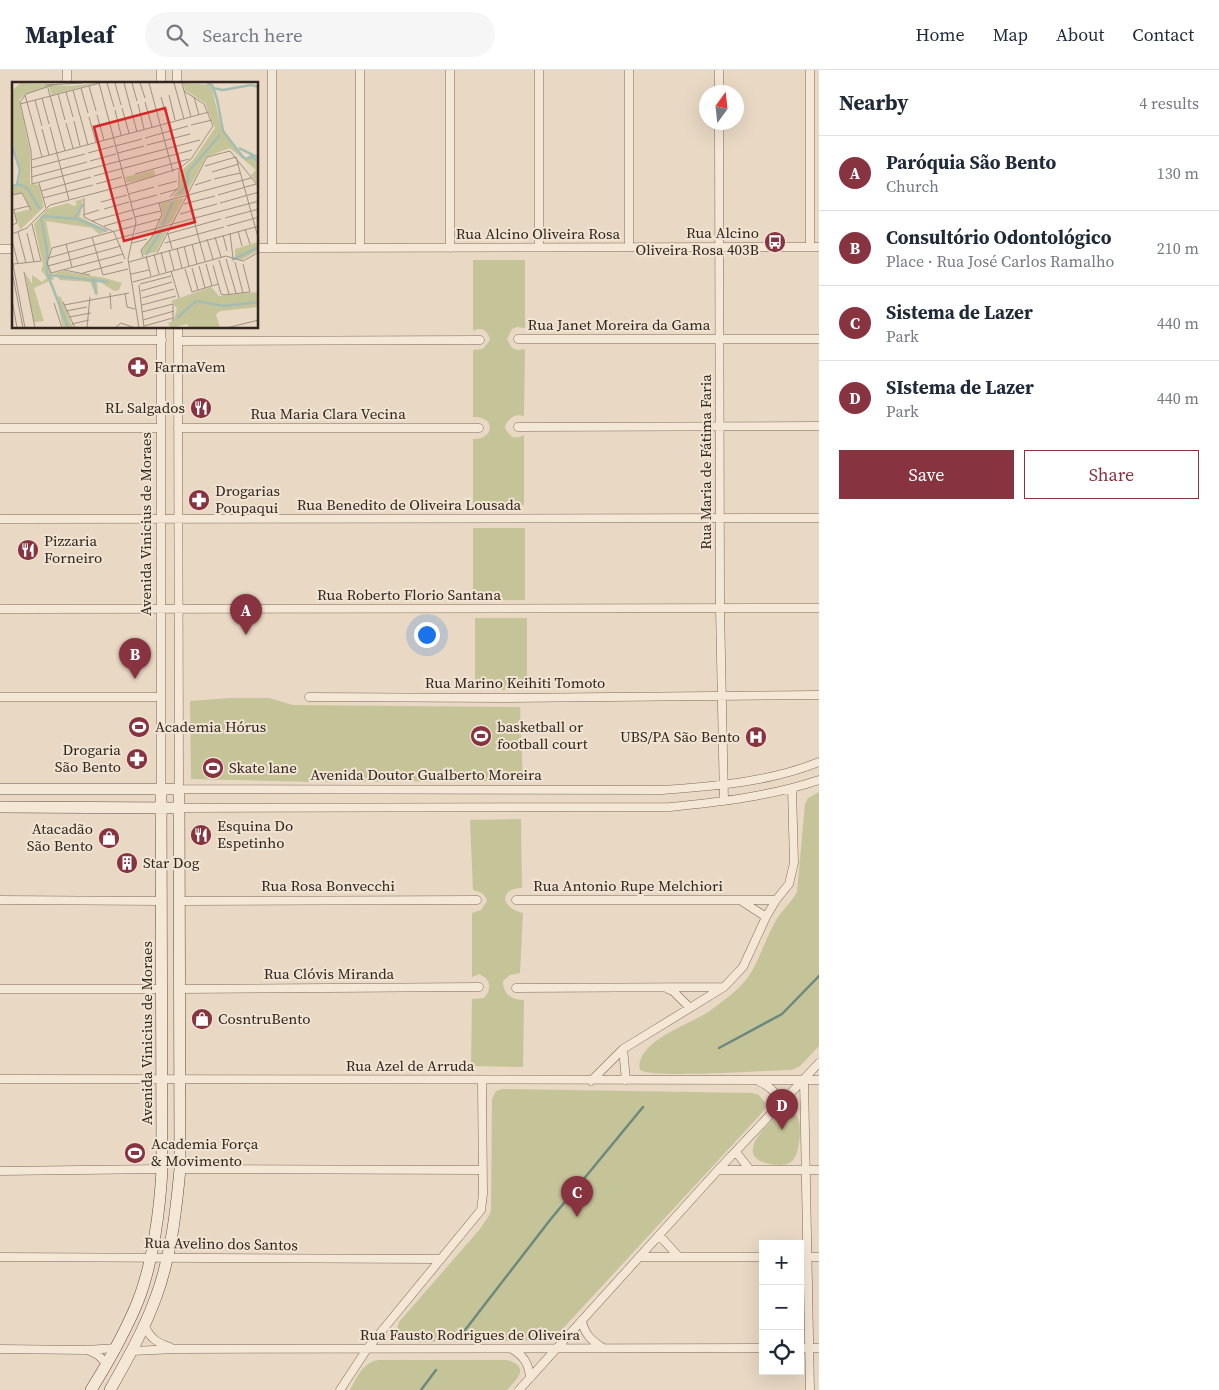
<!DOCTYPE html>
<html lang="en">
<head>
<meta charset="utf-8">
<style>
  body { margin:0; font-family:"Source Serif 4",serif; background:#f6f6f7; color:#1f2937 }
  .controls { position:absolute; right:15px; bottom:15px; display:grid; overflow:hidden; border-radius:0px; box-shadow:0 5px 20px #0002 }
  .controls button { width:45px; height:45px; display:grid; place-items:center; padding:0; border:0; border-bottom:1px solid #e0e1e3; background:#fff; color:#1f2937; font:25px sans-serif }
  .compass { position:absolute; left:699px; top:15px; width:45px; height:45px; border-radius:50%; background:#fff; box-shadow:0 5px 20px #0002; rotate:15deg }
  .you { position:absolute; left:426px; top:564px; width:18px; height:18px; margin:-12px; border:4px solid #fff; border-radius:50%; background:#1a73e8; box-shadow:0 0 0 8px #1a73e833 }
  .badge { display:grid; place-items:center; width:32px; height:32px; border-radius:50%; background:#883440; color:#fff; font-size:16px; font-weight:700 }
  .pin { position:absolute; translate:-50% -41px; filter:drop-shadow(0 1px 2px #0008) }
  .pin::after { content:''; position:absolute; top:26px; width:18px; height:15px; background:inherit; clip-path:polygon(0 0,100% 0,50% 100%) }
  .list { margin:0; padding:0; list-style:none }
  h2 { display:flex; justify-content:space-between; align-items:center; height:65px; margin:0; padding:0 20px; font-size:21px }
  h2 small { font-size:16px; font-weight:400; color:#747a83 }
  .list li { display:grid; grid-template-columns:32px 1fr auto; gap:15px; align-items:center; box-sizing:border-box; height:75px; padding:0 20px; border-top:1px solid #e0e1e3 }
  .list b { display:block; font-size:19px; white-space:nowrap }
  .list p { margin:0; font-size:16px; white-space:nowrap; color:#747a83 }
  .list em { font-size:16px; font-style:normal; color:#747a83 }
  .actions { display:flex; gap:10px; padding:15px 20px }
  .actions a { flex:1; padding:11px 0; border:1px solid #883440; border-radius:0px; text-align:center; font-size:18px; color:#883440 }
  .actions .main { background:#883440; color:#fff }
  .icon { flex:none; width:28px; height:28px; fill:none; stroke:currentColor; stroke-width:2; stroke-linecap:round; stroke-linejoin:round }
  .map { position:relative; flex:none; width:819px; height:1320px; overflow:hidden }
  header { display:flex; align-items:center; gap:30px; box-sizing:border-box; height:70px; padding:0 25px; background:#fff; border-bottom:1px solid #e0e1e3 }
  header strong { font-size:24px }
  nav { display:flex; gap:28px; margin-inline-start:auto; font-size:18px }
  .search { width:350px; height:45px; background:#f6f6f7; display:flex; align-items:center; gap:12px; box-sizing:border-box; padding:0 18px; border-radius:28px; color:#747a83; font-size:19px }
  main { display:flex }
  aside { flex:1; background:#fff }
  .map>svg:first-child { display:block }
  .green { fill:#c5c499 }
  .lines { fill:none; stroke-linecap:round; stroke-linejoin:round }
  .stream { stroke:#6d897e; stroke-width:2.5 }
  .street-casing { stroke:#806b5c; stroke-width:9 }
  .secondary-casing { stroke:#624c40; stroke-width:12 }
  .street { stroke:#f4e7d6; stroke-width:8 }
  .secondary { stroke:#f4e7d6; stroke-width:11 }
  .labels { text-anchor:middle; stroke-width:4; stroke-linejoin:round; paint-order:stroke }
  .poi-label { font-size:15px; fill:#32251f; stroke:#f1e4d2; text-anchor:start }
  .street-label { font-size:15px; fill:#32251f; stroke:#f1e4d2 }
  .inset-river { fill:none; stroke:#a5bcb2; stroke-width:2.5 }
  .inset-road { fill:none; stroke:#9f9082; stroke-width:1 }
  .view { fill:#d62828; fill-opacity:0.15; stroke:#d62828; stroke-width:2.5 }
  .inset-edge { fill:none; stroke:#32251f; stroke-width:2.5 }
</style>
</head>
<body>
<header>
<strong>Mapleaf</strong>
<div class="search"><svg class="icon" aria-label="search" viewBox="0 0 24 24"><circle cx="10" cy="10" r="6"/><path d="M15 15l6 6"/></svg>Search here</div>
<nav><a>Home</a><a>Map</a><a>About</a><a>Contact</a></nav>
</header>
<main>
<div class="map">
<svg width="819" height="1320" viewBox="0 0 819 1320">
  <rect width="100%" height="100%" fill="#e8d8c4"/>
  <path class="green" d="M473,190H525V258L517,257L512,259L507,269L512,278L518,280L525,279L524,346C515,343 508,348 505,357C509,367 515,370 524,365V435H473V369C494,370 497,346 473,347V280L483,279L490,270C488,261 482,256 473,261Z
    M473,458H525V530H473Z
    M475,548H527V620H475Z
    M229,628H269L293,635L520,637L523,711L312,712L191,709L190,631Z
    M819,722V976L800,996L792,1000C767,1000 655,1009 640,1000C634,971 692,954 711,940C726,929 743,917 752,901C761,885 766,868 775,852C781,841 791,833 797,822L805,734L808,728Z
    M521,749L522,818C499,818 500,838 523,843L520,903L510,905L503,911C503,924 511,930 524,930L523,997L471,996L472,929L484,928C492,919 491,909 479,904L472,907V843L481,840L487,831C485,823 480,822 473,820L470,750Z
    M502,1019L752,1023L759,1025L766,1034L764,1040L760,1045L556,1266L545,1270L405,1272C397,1267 396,1261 399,1252L480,1159L490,1144L491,1138L492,1029L496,1021Z
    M789,1042C789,1043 795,1045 796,1045C803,1051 800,1083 793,1090C786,1098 769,1095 760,1091C737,1080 774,1044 789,1042Z
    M379,1290H507C530,1297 518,1308 507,1320H350C357,1307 363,1292 379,1290Z"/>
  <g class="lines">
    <path class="stream" d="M719,978L782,944L819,906
      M462,1264L550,1150L643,1037
      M421,1320L436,1300"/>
    <g class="street-casing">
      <path id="street" d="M161,0V14
        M177,0V14
        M272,0V178
        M360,0V178
        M450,0V178
        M629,0V177
        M810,0V177
        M67,14V0
        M719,22V0
        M719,52L720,538L724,731
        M539,177V0
        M258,178L819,177
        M0,179H14
        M178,258L179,719L663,720C715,716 770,712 819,692
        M518,269H819
        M0,270H162
        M178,271L480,270
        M518,357L819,356
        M0,358H161
        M178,358H479
        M0,449L819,448
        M0,539L819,538
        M0,627H161
        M309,627L504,628L819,625
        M161,719V258
        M179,738L670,737C721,732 771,726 819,710
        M0,830L162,831
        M516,830H740
        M179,831L477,830
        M766,847L740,830H776
        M516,918L724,917
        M0,919H162
        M179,919L479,917
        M668,919L673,921L690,938
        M623,979L724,917L743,897L766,847L776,830L789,814L794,793L792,719
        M0,1009L819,1010
        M804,1010L810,1320
        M591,1011L623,979L626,1010
        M760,1012C771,1017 777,1023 780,1035
        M180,1099L482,1100
        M718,1100H750L736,1082
        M750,1100H819
        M0,1101L162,1099
        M0,1187L441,1189
        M639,1187H679L659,1165
        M679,1187H763
        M800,1187H819
        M582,1250C584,1264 592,1271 603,1278
        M144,1255C150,1268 157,1273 170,1277
        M800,1278H819
        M0,1279L86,1280L117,1278
        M512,1279C524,1286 529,1294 530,1308
        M88,1280L98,1285L107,1294
        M132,1281L176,1279L763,1278
        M340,1320L367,1279L481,1140L483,1124L482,1010
        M519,1320L718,1100L819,993"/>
    </g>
    <g class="secondary-casing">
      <path id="secondary" d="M0,719H179L180,1099C176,1142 171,1186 156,1227C144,1260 127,1290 110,1320
        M0,737L179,738
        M91,1320C109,1291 125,1263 138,1231C153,1193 160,1139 162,1099L161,719"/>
    </g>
    <use href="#street" class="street"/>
    <use href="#secondary" class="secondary"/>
  </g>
  <defs>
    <g id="bus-disc" transform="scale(1.125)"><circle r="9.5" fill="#883440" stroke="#f1e4d2"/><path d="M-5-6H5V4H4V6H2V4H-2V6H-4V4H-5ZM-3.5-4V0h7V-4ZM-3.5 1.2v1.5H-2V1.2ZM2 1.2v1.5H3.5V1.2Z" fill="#fff"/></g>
    <g id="pharmacy-disc" transform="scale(1.125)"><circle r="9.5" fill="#883440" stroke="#f1e4d2"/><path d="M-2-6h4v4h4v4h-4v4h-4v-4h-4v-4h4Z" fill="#fff"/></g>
    <g id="restaurant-disc" transform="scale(1.125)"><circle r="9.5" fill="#883440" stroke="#f1e4d2"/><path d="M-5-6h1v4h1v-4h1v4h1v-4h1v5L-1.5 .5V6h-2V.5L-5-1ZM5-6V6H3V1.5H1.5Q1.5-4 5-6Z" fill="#fff"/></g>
    <g id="stadium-disc" transform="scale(1.125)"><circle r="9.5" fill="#883440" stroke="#f1e4d2"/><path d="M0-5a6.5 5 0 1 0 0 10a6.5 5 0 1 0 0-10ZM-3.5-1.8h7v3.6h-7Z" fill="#fff"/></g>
    <g id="hospital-disc" transform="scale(1.125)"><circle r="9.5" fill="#883440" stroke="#f1e4d2"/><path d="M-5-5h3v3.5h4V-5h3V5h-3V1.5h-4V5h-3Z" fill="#fff"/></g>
    <g id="shop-disc" transform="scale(1.125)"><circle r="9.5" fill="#883440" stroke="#f1e4d2"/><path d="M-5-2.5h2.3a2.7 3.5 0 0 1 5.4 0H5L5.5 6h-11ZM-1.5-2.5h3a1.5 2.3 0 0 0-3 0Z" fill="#fff"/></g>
    <g id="building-disc" transform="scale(1.125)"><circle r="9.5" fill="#883440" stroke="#f1e4d2"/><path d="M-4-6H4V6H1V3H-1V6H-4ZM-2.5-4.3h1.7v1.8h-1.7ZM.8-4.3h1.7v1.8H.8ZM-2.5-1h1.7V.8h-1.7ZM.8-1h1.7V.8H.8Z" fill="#fff"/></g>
  </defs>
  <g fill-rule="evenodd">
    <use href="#bus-disc" x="775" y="172"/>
    <use href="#pharmacy-disc" x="138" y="297"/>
    <use href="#restaurant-disc" x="201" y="338"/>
    <use href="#pharmacy-disc" x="199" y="430"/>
    <use href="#restaurant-disc" x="28" y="480"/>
    <use href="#stadium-disc" x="139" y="657"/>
    <use href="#stadium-disc" x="481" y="666"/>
    <use href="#hospital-disc" x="756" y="667"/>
    <use href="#pharmacy-disc" x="137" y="689"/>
    <use href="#stadium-disc" x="213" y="698"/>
    <use href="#restaurant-disc" x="201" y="765"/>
    <use href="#shop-disc" x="109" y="768"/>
    <use href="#building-disc" x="127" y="793"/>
    <use href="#shop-disc" x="202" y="949"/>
    <use href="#stadium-disc" x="135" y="1083"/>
  </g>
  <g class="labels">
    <g class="poi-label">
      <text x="759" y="168" text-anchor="end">Rua Alcino<tspan x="759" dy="17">Oliveira Rosa 403B</tspan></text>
      <text x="154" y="302">FarmaVem</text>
      <text x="185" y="343" text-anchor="end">RL Salgados</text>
      <text x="215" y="426">Drogarias<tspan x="215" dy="17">Poupaqui</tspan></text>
      <text x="44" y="476">Pizzaria<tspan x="44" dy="17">Forneiro</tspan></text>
      <text x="155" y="662">Academia Hórus</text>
      <text x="497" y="662">basketball or<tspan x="497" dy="17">football court</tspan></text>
      <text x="740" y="672" text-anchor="end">UBS/PA São Bento</text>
      <text x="121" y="685" text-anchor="end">Drogaria<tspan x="121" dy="17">São Bento</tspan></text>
      <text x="229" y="703">Skate lane</text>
      <text x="217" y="761">Esquina Do<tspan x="217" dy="17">Espetinho</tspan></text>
      <text x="93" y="764" text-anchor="end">Atacadão<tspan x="93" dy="17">São Bento</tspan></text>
      <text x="143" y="798">Star Dog</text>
      <text x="218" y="954">CosntruBento</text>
      <text x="151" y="1079">Academia Força<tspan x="151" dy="17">&amp; Movimento</tspan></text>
    </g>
    <g class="street-label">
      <text x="538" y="169">Rua Alcino Oliveira Rosa</text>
      <text x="619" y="260">Rua Janet Moreira da Gama</text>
      <text x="328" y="349">Rua Maria Clara Vecina</text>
      <text transform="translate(706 392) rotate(-90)" y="5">Rua Maria de Fátima Faria</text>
      <text x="409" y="440">Rua Benedito de Oliveira Lousada</text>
      <text transform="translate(146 454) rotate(-90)" y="5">Avenida Vinicius de Moraes</text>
      <text x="409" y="530">Rua Roberto Florio Santana</text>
      <text x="515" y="618">Rua Marino Keihiti Tomoto</text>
      <text x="426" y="710">Avenida Doutor Gualberto Moreira</text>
      <text x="328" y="821">Rua Rosa Bonvecchi</text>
      <text x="628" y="821">Rua Antonio Rupe Melchiori</text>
      <text x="329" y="909">Rua Clóvis Miranda</text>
      <text transform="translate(147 963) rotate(-90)" y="5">Avenida Vinicius de Moraes</text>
      <text x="410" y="1001">Rua Azel de Arruda</text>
      <text transform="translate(221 1174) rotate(1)" y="5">Rua Avelino dos Santos</text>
      <text x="470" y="1270">Rua Fausto Rodrigues de Oliveira</text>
    </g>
  </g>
  <g transform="translate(12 12)">
    <rect width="246" height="246" fill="#e8d8c4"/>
    <path d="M9,1L59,4L84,1L40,13L37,5L13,12L7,18L18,69V102L27,103L32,125L8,148L3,131L18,127L11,111L0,113V105L7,103L9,88L1,61L0,8ZM171,1L199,3L210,49L230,75L235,78L239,75L246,83V103L239,93L244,88L218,66L194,75L174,112L160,116L168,105L169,89L181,78L203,46L193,21L173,8ZM142,88L144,94L115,101L113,95ZM172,116L159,141L146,145L151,132L148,121ZM71,117L68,135L96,149L87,152L80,146L34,139L39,165L35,180L42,197L22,206L32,239L22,240L13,190L20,202V193L30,200L35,196L29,188L31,183L22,142L35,127L56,121L62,124L65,123L63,119ZM157,145L144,170L131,173L130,168L144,148ZM246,160V169L229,178L223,176V167ZM51,189L93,196L110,201L107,208L102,209L85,198L86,213H84L78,200L48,198L42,191ZM199,205L207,214L246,210V225L209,229L204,232L208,246H178L175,242L159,246L156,241L161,239L165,227L159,219ZM44,214L49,215L61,246H51Z" fill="#c5c499"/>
    <path class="inset-river" d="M195,1L200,3L205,17L211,49L231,75L235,77L239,74L247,81M201,6L211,8L239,3L247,5M0,63L8,88L5,103L0,104M227,66L247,76M6,102L15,106L28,127M167,112L175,102L176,90L208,53M30,134L65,137L95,149M29,135L35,168V191L56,245M63,136L71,122M151,143L161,119M134,173L150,147M220,178L247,165M37,193L96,200M81,196L84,212M165,236L184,219L212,224L247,220"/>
    <path class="inset-road" d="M87,1L114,103L168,86L179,77L201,44M95,1L102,25M103,1L109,23M112,1L125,50M120,1L125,19M128,1L133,16M137,1L161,90M162,1L172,37M170,1L179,35M33,3L70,1M41,3L14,12L8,20L19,69L20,102L188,58M77,4L84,29M36,6L53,69M69,6L76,31M61,8L76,63M172,9L192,22L201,44M54,10L61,35M46,12L53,38M13,13L30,75M157,13L163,38M149,15L156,40M182,15L187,33M30,16L37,42M23,18L30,44M133,20L140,45M8,22L88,1M126,22L132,47M110,26L117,51M103,28L109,53M85,33L92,58M77,35L84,60M62,39L68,64M54,41L61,66M179,43L200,38M38,45L57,118M30,47L37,73M133,56L176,44M135,63L178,52M103,64L130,57M76,71L102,64M106,71L132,64M19,78L197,30M78,79L104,72M193,84L224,75L247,159M19,86L73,72M200,90L227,82M123,92L177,77M82,94L180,68M19,95L75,80M202,97L228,91M27,101L34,126M84,102L110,95M183,103L199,98M146,104L165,99M29,109L79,95M117,112L142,105M148,112L166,107M0,113L10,111L19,128M175,113L193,179M206,113L244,102M158,115L167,105V88M31,116L81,103M72,116V135L102,150L113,177M89,120L115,113M119,120L145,113M208,121L247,110M172,122L203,114M92,127L117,120M0,128L17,124M168,132L205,122M71,133L87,128M123,135L149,129M213,136L247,127M80,139L239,96M0,143L5,141L2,128M92,144L121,136M215,144L247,135M233,147L238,162M226,149L230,164M6,150L14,181M15,151L22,180M218,151L221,176M0,152L15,146L38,123L114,103L124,140L116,177L127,246M123,152L247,119M155,152L209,137M156,152L160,167M211,153L215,169M80,155L91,193L116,187M203,155L209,175M195,157L201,177M0,158L6,182M120,161L135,157M153,161L212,145M54,162L60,185M180,162L185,182M172,164L177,184M165,166L170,186M157,168L162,188M149,170L154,190M145,171L195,75L218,69L247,105M111,172L39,191L35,181L40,166L148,137M142,172L147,192M134,174L139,194M131,175L129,168L140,155L150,132L147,121M36,176L122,152M0,177L13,246M214,177L224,211M207,178L217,212M117,180L247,144M223,180L231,211M2,182L29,179L20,142M194,182L200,204M201,183L209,212L212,213L238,210L231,182M36,184L109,164M187,184L193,206M180,186L186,208M173,187L180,210L206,202M52,188L78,193M0,189L11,246M159,189L167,216M12,190L23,246M71,191L111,180M119,192L137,188M121,200L214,174L231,179L247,170M128,202L159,194M127,203L132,246M129,209L160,200M98,211L99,227M113,211L115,225L123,227M130,216L162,207M0,217L5,246M51,220L63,246M42,221L50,246M52,223L117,211M130,223L164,214M54,229L75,225M130,230L161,222V239M57,235L79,231M131,238L162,229M60,242L77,238M132,244L161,236M75,245L78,215M103,246L109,241L123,246M214,246L247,238"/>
    <path class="view" d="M153,26L183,140L112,159L82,45Z"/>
    <rect width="246" height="246" class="inset-edge"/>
  </g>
</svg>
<div class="controls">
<button>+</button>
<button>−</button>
<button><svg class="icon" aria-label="locate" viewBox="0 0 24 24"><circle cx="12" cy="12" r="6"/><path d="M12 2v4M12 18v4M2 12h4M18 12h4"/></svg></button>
</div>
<svg class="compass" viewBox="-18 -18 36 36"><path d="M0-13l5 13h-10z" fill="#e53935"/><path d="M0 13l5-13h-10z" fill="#747a83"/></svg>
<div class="you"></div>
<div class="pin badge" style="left:246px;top:565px">A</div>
<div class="pin badge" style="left:135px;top:609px">B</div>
<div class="pin badge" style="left:577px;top:1147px">C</div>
<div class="pin badge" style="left:782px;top:1060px">D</div>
</div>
<aside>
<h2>Nearby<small>4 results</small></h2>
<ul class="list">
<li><span class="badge">A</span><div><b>Paróquia São Bento</b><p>Church</p></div><em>130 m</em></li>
<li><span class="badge">B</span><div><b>Consultório Odontológico</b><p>Place · Rua José Carlos Ramalho</p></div><em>210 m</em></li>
<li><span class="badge">C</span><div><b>Sistema de Lazer</b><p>Park</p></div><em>440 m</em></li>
<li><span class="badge">D</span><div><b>SIstema de Lazer</b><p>Park</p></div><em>440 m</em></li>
</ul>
<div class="actions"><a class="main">Save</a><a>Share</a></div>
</aside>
</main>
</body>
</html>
